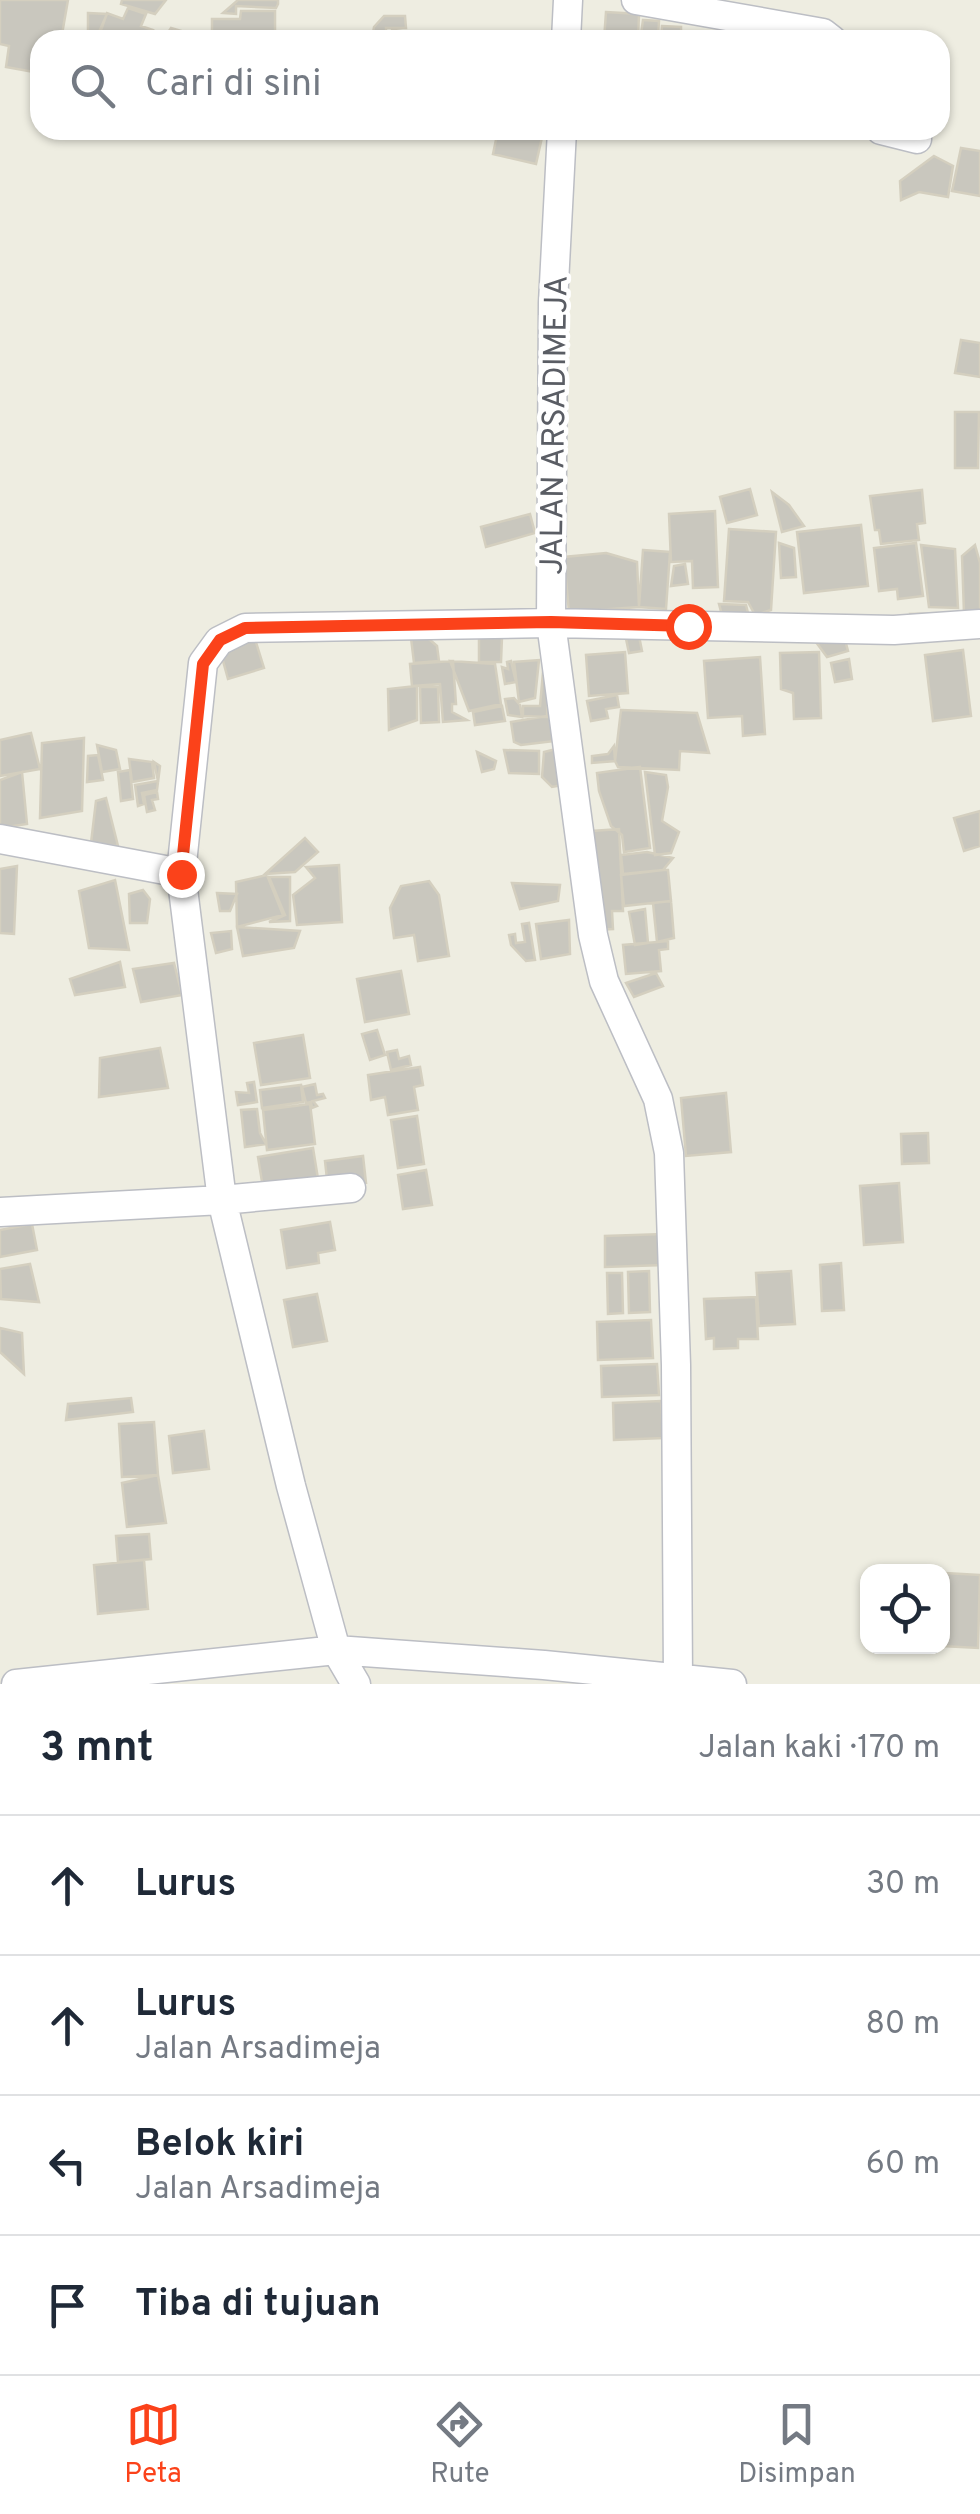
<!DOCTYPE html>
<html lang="id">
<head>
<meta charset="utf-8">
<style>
  body { margin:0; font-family:Overpass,sans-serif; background:#f2f2f3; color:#1f2937 }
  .controls { position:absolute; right:30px; bottom:30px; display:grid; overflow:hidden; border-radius:20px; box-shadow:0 2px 8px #0004 }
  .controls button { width:90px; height:90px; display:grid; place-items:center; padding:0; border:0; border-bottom:2px solid #e0e1e3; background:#fff; color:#1f2937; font:50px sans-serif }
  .stop { position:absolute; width:30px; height:30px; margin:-22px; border:8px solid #fb421a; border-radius:50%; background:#fff }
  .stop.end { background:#fb421a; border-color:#fff; box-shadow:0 2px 10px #0008 }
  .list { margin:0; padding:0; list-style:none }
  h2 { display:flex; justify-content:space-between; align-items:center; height:130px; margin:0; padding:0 40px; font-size:42px }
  h2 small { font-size:32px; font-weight:400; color:#747a83 }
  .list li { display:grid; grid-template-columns:65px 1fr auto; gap:30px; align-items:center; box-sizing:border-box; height:140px; padding:0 40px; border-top:2px solid #e0e1e3 }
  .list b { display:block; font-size:38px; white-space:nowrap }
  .list p { margin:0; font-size:32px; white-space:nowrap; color:#747a83 }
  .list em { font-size:32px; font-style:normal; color:#747a83 }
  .icon { flex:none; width:55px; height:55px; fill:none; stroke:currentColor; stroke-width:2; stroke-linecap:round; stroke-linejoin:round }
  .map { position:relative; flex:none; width:980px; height:1684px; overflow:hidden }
  .search { position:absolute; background:#fff; box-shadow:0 2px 8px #0004; left:30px; right:30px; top:30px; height:110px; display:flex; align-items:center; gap:25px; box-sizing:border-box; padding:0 35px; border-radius:30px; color:#747a83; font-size:38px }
  .sheet { height:690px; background:#fff }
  nav { display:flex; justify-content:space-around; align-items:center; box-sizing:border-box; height:140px; border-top:2px solid #e0e1e3; background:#fff; font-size:28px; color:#747a83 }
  nav a { display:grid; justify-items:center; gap:5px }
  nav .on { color:#fb421a }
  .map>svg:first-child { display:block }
  .building { fill:#c9c7be; stroke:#d4cfbf; stroke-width:2.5 }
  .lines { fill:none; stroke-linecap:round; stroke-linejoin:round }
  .minor-casing { stroke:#bcbec4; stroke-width:31 }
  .minor { stroke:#fff; stroke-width:28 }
  .route { stroke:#fb421a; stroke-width:12 }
  .labels { text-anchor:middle; stroke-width:9; stroke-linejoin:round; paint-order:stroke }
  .street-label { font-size:32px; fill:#5a5d64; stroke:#fff }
</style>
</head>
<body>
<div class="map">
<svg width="980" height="1684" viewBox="0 0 980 1684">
  <rect width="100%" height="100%" fill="#eeede1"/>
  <path class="building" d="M0,0H68L61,40H40L34,72L6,67L9,46L0,44Z
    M122,0H166L155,14L121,4Z
    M238,0H278V4L276,8L236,6V14L223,13Z
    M128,8L146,14L141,26L153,30L149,40H119L100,33L107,13L123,19Z
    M241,11H275V40H212V19H240Z
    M606,12L639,14L638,39L660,40H604Z
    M88,13L107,14L99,32L89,31L88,38Z
    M384,16H405L406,28H386V33H373L374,27Z
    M643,20L659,21L658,36L641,34Z
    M662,26L681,27V40H661Z
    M171,28L188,33L183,40H163Z
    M392,30L428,34L427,40H390Z
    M334,32L383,36V40H333Z
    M498,130L543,133L536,164L493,154Z
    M961,148L980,151V196L952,191Z
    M934,156L953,166L948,197L919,192L901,200L900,181Z
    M961,340L980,343V377L955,373Z
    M955,412H979L978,468H955Z
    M750,489L757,515L727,523L720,497Z
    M922,490L925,523L917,524L919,540L881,544L879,530H875L870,496Z
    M772,492L789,505L804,526L782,532Z
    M715,511L718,587L693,588L692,561L671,562L669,514Z
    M530,514L535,533L486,547L481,527Z
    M861,525L868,586L804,593L797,532Z
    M729,529L776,532L771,610L755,615L748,602L724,601Z
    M779,543L794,548L796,577L781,578Z
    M916,543L923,596L898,599L897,589L879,591L874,548Z
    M921,545L955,549L958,608L929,607Z
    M975,545L980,563V618L919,624L911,614L964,613L962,556Z
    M643,550L670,552L666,609L639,607Z
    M606,553L637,562L639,607L569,612L564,557Z
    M685,564L688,584L671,586L674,566Z
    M719,604L746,605L748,613L723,619Z
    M638,631L642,651L629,653L625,634Z
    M422,633L437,646L439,661L414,663L411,638Z
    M810,634L844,636L848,651L827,657Z
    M479,637H502L501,662H479Z
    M255,639L264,668L228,679L220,650Z
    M963,650L971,716L933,721L925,655Z
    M625,652L628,693L589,696L586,655Z
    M819,652L821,718L794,719L793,693L781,689L780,653Z
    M760,657L765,734L743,736L742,716L708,718L704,661Z
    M849,659L852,679L835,682L831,663Z
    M539,660L535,698L519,702L514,662Z
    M450,661L495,664L501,704L469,711Z
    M453,661L456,704H452V712L467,720L443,722L440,684L412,686L410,664Z
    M511,661L516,682L505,684L502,667L508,669L507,662Z
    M544,661L549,665L547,717L523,716V706H540Z
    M417,686V720L389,730L388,689Z
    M420,687H438L439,722L421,723Z
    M617,695L619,707L606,709L608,718L591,721L587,701Z
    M514,698L520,705L522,717L508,715L505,699Z
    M502,706L505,721L475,725L473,712Z
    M621,710L697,713L709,753L680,751L679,770L618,767L615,761Z
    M547,716L552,719L555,741L521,745L514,742L511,722Z
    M31,733L40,769L0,776V740Z
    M84,738L82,811L40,818L42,743Z
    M97,745L116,750L120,769L102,772Z
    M614,746L615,761L592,763V756L608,754Z
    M560,748L573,783L552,787L542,777L544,752Z
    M504,750L539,751V774L509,773Z
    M477,752L496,761L494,769L482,772Z
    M98,755L103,780L87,782L88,756Z
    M129,759L152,762L154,778L132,782Z
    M154,762L160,766L157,790L142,793L144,804L138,806L135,785L158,781Z
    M640,767L650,848L624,852L622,835L611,826L599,791L597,773Z
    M130,770L133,799L121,801L118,772Z
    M22,772L27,824L0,828V780Z
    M645,772L666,775L668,787L662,821L679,832L671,853L655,855Z
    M157,792L158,799L152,800L155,810L147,812L144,795Z
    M106,798L118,846L91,843L96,801Z
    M980,811V846L964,851L954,818Z
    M619,829L623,911H612L613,929L597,930L592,831Z
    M305,838L318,852L295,872L265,874Z
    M647,852L673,858L663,870L623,874L621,855Z
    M339,865L342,922L297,925L293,895L315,878L306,867Z
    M17,866L14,934L0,933V869Z
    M663,870H668L671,901L624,906L621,875Z
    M267,875L283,915L237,927L236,882Z
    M269,877H290V921L269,922L285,915Z
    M115,880L129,950L89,948L79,891Z
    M429,881L439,895L449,956L418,961L414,935L394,938L390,908L401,886Z
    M512,883L560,885L558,901L520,909Z
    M143,890L150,899L147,923H130L129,894Z
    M217,893L237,894L230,911H220Z
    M671,901L674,938L657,942L653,903Z
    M645,909L648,943L635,945L629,912Z
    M569,920L570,954L541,959L536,924Z
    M529,923L535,960L526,961L511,945L509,935L515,934L516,943L525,942L522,924Z
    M237,927L300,931L294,948L243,956Z
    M231,931L232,949L216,953L211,933Z
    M668,941V949L659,950L661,971L626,974L623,945Z
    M120,962L125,987L75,995L70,979Z
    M174,963L182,995L141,1002L133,969Z
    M401,971L409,1014L365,1022L357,979Z
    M656,973L663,986L634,997L626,983Z
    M377,1030L385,1055L370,1060L362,1034Z
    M303,1035L310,1078L261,1085L254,1043Z
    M160,1048L168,1088L99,1097L100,1058Z
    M397,1050L399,1059L409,1056L411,1065L391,1070L387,1052Z
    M420,1067L423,1085L414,1087L418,1110L388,1115L385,1097L371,1100L368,1075Z
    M254,1082L257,1102L238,1105L236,1092L249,1093L247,1083Z
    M315,1084L317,1095L323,1094L325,1098L313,1101L317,1106L312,1108L311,1102L306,1103L302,1087Z
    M301,1085L303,1102L262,1108L260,1090Z
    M726,1093L731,1152L686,1156L681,1098Z
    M310,1104L315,1144L267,1150L263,1110Z
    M257,1109L260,1133L266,1144L245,1147L241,1110Z
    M417,1116L424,1164L398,1168L391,1120Z
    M928,1133L929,1163L902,1164L901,1134Z
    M313,1148L319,1185L264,1194L258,1157Z
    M363,1156L366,1183L328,1188L325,1161Z
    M426,1170L432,1205L403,1209L398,1175Z
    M899,1183L903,1242L864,1245L860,1186Z
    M330,1222L335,1250L318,1253L319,1263L287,1268L281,1230Z
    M32,1224L37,1250L0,1257V1230Z
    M663,1234L664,1265L605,1267V1236Z
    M841,1263L844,1310L822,1311L820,1265Z
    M30,1264L39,1302L1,1299L0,1269Z
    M649,1271L650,1312L629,1313L628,1272Z
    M791,1271L795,1324L759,1326L756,1273Z
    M607,1273H622L623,1313L608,1314Z
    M317,1294L327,1341L293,1347L284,1300Z
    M756,1297L758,1339H738V1348L714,1349V1338L706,1339L704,1299Z
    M651,1320L653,1358L598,1360L597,1322Z
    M0,1328L22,1333L24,1374L0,1352Z
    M657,1364L659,1395L602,1397L601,1366Z
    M131,1398L133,1412L66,1420L68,1404Z
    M661,1401L663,1438L614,1440L613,1403Z
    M154,1422L158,1475L122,1477L119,1424Z
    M204,1431L209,1469L173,1473L169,1436Z
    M158,1475L166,1523L127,1527L122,1483Z
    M149,1534L151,1559L118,1562L116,1536Z
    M144,1560L148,1609L98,1614L94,1565Z
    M945,1573L980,1575L978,1648L942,1646Z"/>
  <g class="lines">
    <g class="minor-casing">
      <path id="minor" d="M636,0L823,33L832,40
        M566,40L568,0
        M562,130L553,303L551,623L593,935L604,981L658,1099L669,1153L676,1365L678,1680
        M881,130L917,139
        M0,839L181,873
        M0,1212L222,1200L351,1188
        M16,1684L336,1650L356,1684
        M732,1684L544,1665L336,1650L291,1486L222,1200L181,873L203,663L219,641L245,628L551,623L894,630L980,624"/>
    </g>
    <use href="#minor" class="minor"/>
  </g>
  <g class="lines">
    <path class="route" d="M181,874L203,664L220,640L245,628L551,622L688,626"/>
  </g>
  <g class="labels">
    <g class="street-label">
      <text transform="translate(553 425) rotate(-89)" y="11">JALAN ARSADIMEJA</text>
    </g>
  </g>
</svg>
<div class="controls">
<button><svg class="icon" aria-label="locate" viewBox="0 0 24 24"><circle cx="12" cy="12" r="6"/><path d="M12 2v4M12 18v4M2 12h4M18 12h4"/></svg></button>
</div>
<div class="stop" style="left:688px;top:626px"></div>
<div class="stop end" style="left:181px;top:874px"></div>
<div class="search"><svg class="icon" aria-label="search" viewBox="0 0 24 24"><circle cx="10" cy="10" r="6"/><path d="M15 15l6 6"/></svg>Cari di sini</div>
</div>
<section class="sheet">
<h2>3 mnt<small>Jalan kaki · 170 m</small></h2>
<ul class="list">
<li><svg class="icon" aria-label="ahead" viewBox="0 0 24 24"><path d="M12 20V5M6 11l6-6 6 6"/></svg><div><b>Lurus</b></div><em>30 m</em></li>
<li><svg class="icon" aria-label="ahead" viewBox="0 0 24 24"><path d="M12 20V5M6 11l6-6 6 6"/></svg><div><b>Lurus</b><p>Jalan Arsadimeja</p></div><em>80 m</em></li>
<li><svg class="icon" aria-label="left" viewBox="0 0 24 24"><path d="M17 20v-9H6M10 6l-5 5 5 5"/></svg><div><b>Belok kiri</b><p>Jalan Arsadimeja</p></div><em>60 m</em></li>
<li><svg class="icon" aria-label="arrive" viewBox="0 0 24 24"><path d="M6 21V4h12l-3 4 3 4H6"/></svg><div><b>Tiba di tujuan</b></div></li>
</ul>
</section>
<nav>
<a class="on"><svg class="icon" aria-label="map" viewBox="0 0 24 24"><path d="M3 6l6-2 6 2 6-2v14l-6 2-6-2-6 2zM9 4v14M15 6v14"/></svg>Peta</a>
<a><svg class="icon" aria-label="directions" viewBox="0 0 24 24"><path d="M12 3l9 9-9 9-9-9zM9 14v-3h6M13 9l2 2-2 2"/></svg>Rute</a>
<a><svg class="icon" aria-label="saved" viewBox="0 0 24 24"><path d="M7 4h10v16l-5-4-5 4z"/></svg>Disimpan</a>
</nav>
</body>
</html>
